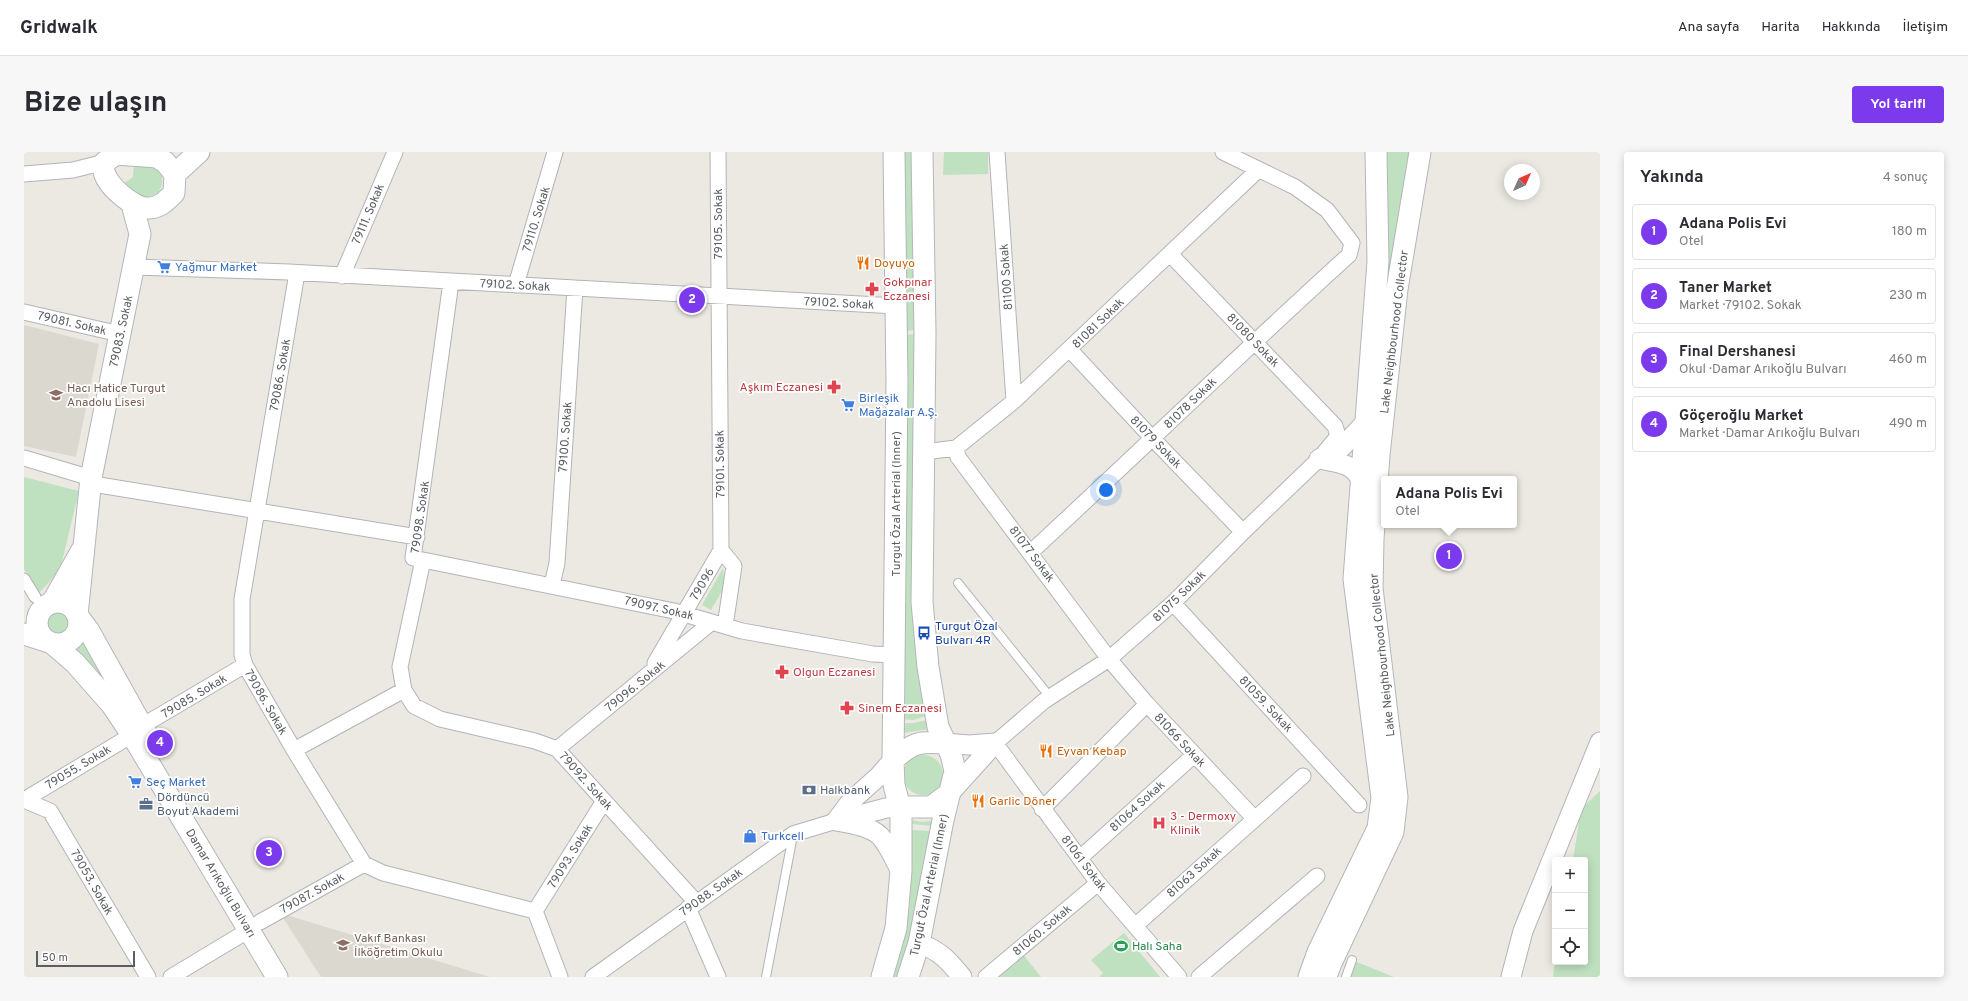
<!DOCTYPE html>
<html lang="tr">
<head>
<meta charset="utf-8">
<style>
  body { margin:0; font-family:Overpass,sans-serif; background:#f7f7f7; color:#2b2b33 }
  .controls { position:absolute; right:12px; bottom:12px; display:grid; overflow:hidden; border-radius:4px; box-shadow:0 2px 10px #0003 }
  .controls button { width:36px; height:36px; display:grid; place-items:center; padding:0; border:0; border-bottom:1px solid #e1e1e2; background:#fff; color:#2b2b33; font:20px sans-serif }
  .compass { position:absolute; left:1480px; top:12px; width:36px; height:36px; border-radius:50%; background:#fff; box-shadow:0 2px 10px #0003; rotate:45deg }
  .scale { position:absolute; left:12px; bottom:10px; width:99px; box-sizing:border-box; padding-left:4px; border:2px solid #5a5d61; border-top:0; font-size:11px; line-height:14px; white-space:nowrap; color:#5a5d61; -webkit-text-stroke:3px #fff; paint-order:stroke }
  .you { position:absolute; left:1082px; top:338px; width:14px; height:14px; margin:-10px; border:3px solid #fff; border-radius:50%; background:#1a73e8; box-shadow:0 0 0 6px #1a73e833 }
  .badge { display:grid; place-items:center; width:26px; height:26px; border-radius:50%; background:#7c3aed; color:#fff; font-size:13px; font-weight:700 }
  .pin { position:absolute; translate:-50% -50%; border:2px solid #fff; box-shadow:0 1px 4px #0006 }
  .popup { position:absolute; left:1357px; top:324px; width:136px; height:52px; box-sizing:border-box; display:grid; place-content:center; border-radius:4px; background:#fff; filter:drop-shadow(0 1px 3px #0005); font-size:13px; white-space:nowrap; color:#7c7c81 }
  .popup b { font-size:15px; color:#2b2b33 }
  .popup::after { content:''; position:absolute; left:50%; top:100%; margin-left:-8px; border:8px solid transparent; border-top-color:#fff }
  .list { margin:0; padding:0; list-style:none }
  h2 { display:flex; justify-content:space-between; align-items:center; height:52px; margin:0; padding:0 16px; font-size:17px }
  h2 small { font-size:13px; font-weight:400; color:#7c7c81 }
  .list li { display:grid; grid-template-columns:26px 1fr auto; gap:12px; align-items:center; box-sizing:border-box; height:56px; margin:0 8px 8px; padding:0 8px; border:1px solid #e1e1e2; border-radius:4px }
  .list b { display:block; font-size:15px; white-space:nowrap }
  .list p { margin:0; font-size:13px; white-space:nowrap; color:#7c7c81 }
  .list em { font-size:13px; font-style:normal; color:#7c7c81 }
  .icon { flex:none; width:22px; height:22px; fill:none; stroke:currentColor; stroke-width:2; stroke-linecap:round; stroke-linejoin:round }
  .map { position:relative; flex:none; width:1576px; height:825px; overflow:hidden; border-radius:4px }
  header { display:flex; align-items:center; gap:24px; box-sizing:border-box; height:56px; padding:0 20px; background:#fff; border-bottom:1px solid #e1e1e2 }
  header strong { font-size:19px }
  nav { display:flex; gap:22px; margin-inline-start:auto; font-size:14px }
  .intro { display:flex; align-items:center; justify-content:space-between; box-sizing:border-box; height:96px; padding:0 24px }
  h1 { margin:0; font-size:28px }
  .button { padding:10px 18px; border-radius:4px; background:#7c3aed; color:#fff; font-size:14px; font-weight:700 }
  main { display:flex; gap:24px; padding:0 24px }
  aside { flex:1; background:#fff; border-radius:4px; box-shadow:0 2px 10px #0003 }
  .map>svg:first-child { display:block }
  .education { fill:#dbd8d0 }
  .green { fill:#c0e1c0 }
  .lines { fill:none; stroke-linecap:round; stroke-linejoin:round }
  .service-casing { stroke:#b2b4b8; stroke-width:10 }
  .pedestrian-casing { stroke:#b2b4b8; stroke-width:13 }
  .minor-casing { stroke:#b2b4b8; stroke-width:17 }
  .tertiary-casing { stroke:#b2b4b8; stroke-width:21 }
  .secondary-casing { stroke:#b3b6bb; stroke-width:23 }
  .service { stroke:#fff; stroke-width:8 }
  .pedestrian { stroke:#fff; stroke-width:11 }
  .minor { stroke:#fff; stroke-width:15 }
  .tertiary { stroke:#fff; stroke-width:19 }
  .secondary { stroke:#fff; stroke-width:21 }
  .labels { text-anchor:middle; stroke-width:3.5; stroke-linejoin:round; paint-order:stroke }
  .street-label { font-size:12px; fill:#5a5d61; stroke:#fff }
  .food-label { font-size:12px; fill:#c56008; stroke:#fff; text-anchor:start }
  .shop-label { font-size:12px; fill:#366cbe; stroke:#fff; text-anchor:start }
  .health-label { font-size:12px; fill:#be3a42; stroke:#fff; text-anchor:start }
  .education-label { font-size:12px; fill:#785e54; stroke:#fff; text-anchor:start }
  .transit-label { font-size:12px; fill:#164399; stroke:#fff; text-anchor:start }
  .service-label { font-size:12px; fill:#4e5e75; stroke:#fff; text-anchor:start }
  .leisure-label { font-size:12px; fill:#27864d; stroke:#fff; text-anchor:start }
</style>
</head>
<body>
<header>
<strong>Gridwalk</strong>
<nav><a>Ana sayfa</a><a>Harita</a><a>Hakkında</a><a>İletişim</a></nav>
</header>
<div class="intro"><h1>Bize ulaşın</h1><a class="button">Yol tarifi</a></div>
<main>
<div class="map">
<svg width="1576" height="825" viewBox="0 0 1576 825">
  <rect width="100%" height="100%" fill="#ebe9e1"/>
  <path class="education" d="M0,173L75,192L52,305L0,294Z
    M256,761L466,825H297Z"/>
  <path class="green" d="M879,0H887L890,178L882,179Z
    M920,0H964V22L919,23Z
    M1361,0H1389L1372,81L1346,344L1342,402L1343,440L1367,628L1368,656L1361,682L1307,800L1297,825H1291L1302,796L1357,680L1364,656L1362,628L1354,553L1338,440L1341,343L1361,150Z
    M116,6L138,19V33L135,39L130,43L117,47L99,32L109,25L110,8Z
    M890,182L888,438L892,505L902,564L889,568L879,567L882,183Z
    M0,325L55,339L36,418L15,441L0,417Z
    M699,416L701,434L687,458L678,453Z
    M21 471a13 13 0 1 1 26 0a13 13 0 1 1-26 0Z
    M60,484L95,548L53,497Z
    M903,568L905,577L880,581L879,571H890Z
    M879 623a20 20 0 1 1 40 0a20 20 0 1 1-40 0Z
    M1576,639V825H1529L1531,810H1561V708H1549L1557,657Z
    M889,668L898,670L908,669V674L888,672Z
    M888,678L907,679L889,774L874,825H868L885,758L888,714Z
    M1100,781L1136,825H1075L1079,821L1067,808Z
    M994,796L1017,825H966Z
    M1328,808L1370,825H1322Z"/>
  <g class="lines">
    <g class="service-casing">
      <path id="service" d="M934,431L1026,545
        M742,825L769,683
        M1322,825L1328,808"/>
    </g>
    <g class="pedestrian-casing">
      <path id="pedestrian" d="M0,427L11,445"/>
    </g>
    <g class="minor-casing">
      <path id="minor" d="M694,0L697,398L710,414L701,474
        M973,0L990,249
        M0,22L49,18L81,10
        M1146,102L1311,274L1314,284L1295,307L1219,380L1149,451L1085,507L1020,549L971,591L1074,731L1155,825
        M110,115L265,120L872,154
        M273,121L218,447V503L221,513L270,598L340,712L359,721L511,759
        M318,124L371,0
        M492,133L531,0
        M0,160L96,182
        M1046,198L1129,287L1219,380
        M932,296L934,305L1085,507L1123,552L1230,666
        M900,300L932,296L990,249L1234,18
        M0,306L67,326L75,333L393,385
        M1007,400C1113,302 1217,201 1325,103L1328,91L1303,58L1271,35L1199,0
        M399,408L650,459L718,479L849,502L870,503
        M528,433L533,411L551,136
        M1149,451L1335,653
        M631,511L697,398
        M380,538L390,554L416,567L511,589L533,597L672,750
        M118,574L221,513
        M533,597L688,470
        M270,598L380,538L376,515L399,408L389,406L427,130
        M0,648L26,659L124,825
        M0,648L108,583
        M1018,657L1123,552
        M1056,706L1170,603
        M664,756L694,825
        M511,759L580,649
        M511,759L536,825
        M236,770L340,712
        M1111,774L1279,624
        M147,825L225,778
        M569,825L769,682L812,669
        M962,825L1074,731
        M1175,825L1293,724"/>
    </g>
    <g class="tertiary-casing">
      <path id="tertiary" d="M1295,307L1318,295L1342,270
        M1295,307C1313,311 1328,310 1337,328
        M920,591L945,593L971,591
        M926,641L971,591
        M817,668L862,656L876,655
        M812,669C825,671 846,674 856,684C865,693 870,708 877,719
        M812,669L827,649L855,624L869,608
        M895,791C916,799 924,808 938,825
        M1487,825L1499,779L1576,590"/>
    </g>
    <g class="secondary-casing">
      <path id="secondary" d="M92,2L133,5L141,10L151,22L150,41C143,48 135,57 123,56C109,56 82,33 80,19C79,16 81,12 81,10Z
        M151,22L175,0
        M13 471a21 21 0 1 1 42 0a21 21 0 1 1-42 0Z
        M28,451L58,398
        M53,463L65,479L123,583
        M53,463L67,326L116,82L108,52
        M0,482L28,491L51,511L88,553L108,583L253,825
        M869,608C888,591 895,589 920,591
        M876,655H907L926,641
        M858,825L872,776L877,719V660L870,633L869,608L873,230L870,0
        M884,825L895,791L919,668L931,619L927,602L914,575L904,515L898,450L901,182L898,0
        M1285,825L1294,800L1354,676L1358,646L1330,427L1354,109L1352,0
        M1302,825L1307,811L1369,680L1373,645L1348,436L1349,387L1355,303L1373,137L1396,0"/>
    </g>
    <use href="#service" class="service"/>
    <use href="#pedestrian" class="pedestrian"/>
    <use href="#minor" class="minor"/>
    <use href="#tertiary" class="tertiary"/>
    <use href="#secondary" class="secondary"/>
  </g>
  <defs>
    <g id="restaurant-bare" transform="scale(1.08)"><path d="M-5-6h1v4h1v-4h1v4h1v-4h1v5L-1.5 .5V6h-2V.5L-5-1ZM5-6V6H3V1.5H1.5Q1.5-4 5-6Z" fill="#e8710a" stroke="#fff" stroke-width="2.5" paint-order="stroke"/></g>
    <g id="supermarket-bare" transform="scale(1.08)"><path d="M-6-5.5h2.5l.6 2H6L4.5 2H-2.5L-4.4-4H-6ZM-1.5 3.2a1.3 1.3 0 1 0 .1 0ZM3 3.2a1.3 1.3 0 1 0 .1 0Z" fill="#3f7fe0" stroke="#fff" stroke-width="2.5" paint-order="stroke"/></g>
    <g id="pharmacy-bare" transform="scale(1.08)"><path d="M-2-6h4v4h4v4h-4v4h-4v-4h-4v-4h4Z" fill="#e0444e" stroke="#fff" stroke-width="2.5" paint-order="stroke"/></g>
    <g id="school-bare" transform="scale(1.08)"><path d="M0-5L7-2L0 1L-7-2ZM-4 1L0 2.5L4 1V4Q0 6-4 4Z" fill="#8d6e63" stroke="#fff" stroke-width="2.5" paint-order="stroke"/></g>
    <g id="bus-bare" transform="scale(1.08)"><path d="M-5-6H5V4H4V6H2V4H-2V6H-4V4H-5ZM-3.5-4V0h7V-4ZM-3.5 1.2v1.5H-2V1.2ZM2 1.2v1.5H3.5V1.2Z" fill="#1a4fb4" stroke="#fff" stroke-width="2.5" paint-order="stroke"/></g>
    <g id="bank-bare" transform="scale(1.08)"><path d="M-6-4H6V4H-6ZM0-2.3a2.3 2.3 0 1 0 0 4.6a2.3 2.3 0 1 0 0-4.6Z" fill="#5c6f8a" stroke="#fff" stroke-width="2.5" paint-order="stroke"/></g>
    <g id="office-bare" transform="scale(1.08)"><path d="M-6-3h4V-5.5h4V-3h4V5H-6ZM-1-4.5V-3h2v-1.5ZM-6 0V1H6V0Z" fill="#5c6f8a" stroke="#fff" stroke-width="2.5" paint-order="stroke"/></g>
    <g id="hospital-bare" transform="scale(1.08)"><path d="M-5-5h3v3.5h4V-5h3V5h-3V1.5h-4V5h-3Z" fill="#e0444e" stroke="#fff" stroke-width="2.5" paint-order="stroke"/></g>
    <g id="shop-bare" transform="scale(1.08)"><path d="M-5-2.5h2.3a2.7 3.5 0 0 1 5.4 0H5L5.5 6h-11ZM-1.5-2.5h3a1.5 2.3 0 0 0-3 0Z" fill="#3f7fe0" stroke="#fff" stroke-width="2.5" paint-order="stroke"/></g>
    <g id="stadium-bare" transform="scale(1.08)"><path d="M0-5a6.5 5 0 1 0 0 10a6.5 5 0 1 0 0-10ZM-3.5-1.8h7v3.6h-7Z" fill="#2e9e5b" stroke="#fff" stroke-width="2.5" paint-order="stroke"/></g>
  </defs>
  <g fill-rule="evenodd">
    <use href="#restaurant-bare" x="839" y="111"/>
    <use href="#supermarket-bare" x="140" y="115"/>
    <use href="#pharmacy-bare" x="848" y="137"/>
    <use href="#pharmacy-bare" x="810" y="235"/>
    <use href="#school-bare" x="32" y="243"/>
    <use href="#supermarket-bare" x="824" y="253"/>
    <use href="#bus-bare" x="900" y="481"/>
    <use href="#pharmacy-bare" x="758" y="520"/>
    <use href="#pharmacy-bare" x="823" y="556"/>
    <use href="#restaurant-bare" x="1022" y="599"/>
    <use href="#supermarket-bare" x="111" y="630"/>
    <use href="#bank-bare" x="785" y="638"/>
    <use href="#restaurant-bare" x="954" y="649"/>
    <use href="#office-bare" x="122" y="652"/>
    <use href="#hospital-bare" x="1135" y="671"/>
    <use href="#shop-bare" x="726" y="684"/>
    <use href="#school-bare" x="319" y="793"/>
    <use href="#stadium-bare" x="1097" y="794"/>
  </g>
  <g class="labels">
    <g class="street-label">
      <text transform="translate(344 62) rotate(-67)" y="4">79111. Sokak</text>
      <text transform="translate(512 67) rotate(-73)" y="4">79110. Sokak</text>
      <text transform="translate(694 72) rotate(-90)" y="4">79105. Sokak</text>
      <text transform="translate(982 125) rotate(-94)" y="4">81100 Sokak</text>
      <text transform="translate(491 133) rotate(3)" y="4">79102. Sokak</text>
      <text transform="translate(815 151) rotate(3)" y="4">79102. Sokak</text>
      <text transform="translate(48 171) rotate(13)" y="4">79081. Sokak</text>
      <text transform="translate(1074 171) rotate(-44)" y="4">81081 Sokak</text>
      <text transform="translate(97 179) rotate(-78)" y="4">79083. Sokak</text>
      <text transform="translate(1370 180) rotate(-83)" y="4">Lake Neighbourhood Collector</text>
      <text transform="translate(1229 188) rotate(46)" y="4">81080 Sokak</text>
      <text transform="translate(256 223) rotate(-80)" y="4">79086. Sokak</text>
      <text transform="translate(1166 251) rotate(-44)" y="4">81078 Sokak</text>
      <text transform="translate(541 285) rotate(-86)" y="4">79100. Sokak</text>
      <text transform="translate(1132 290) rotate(46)" y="4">81079 Sokak</text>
      <text transform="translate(696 312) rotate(-91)" y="4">79101. Sokak</text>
      <text transform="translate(872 352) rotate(-90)" y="4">Turgut Özal Arterial (Inner)</text>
      <text transform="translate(396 365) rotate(-82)" y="4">79098. Sokak</text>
      <text transform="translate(1008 402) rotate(53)" y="4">81077 Sokak</text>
      <text transform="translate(678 432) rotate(-60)" y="4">79096</text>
      <text transform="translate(1155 444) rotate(-44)" y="4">81075 Sokak</text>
      <text transform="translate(635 456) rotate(13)" y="4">79097. Sokak</text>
      <text transform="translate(1358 503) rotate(-96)" y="4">Lake Neighbourhood Collector</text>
      <text transform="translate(611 534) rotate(-39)" y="4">79096. Sokak</text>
      <text transform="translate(170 544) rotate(-31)" y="4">79085. Sokak</text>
      <text transform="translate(242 550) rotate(60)" y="4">79086. Sokak</text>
      <text transform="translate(1242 552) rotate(47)" y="4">81059. Sokak</text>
      <text transform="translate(1156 588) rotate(47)" y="4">81066 Sokak</text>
      <text transform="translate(54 615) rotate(-31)" y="4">79055. Sokak</text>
      <text transform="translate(562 629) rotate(48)" y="4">79092. Sokak</text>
      <text transform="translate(1113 654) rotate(-42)" y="4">81064 Sokak</text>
      <text transform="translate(546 704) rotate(-58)" y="4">79093. Sokak</text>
      <text transform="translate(1060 711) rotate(53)" y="4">81061 Sokak</text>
      <text transform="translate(1170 720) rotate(-42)" y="4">81063 Sokak</text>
      <text transform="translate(68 730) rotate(60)" y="4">79053. Sokak</text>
      <text transform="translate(197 731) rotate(59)" y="4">Damar Arıkoğlu Bulvarı</text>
      <text transform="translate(905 733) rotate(-78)" y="4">Turgut Özal Arterial (Inner)</text>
      <text transform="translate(687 740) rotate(-35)" y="4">79088. Sokak</text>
      <text transform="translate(288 741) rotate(-29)" y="4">79087. Sokak</text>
      <text transform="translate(1018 778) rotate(-40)" y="4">81060. Sokak</text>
    </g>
    <g class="food-label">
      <text x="850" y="115">Doyuyo</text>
      <text x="1033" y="603">Eyvan Kebap</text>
      <text x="965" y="653">Garlic Döner</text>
    </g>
    <g class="shop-label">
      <text x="151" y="119">Yağmur Market</text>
      <text x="835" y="250">Birleşik<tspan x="835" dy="14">Mağazalar A.Ş.</tspan></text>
      <text x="122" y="634">Seç Market</text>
      <text x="737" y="688">Turkcell</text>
    </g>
    <g class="health-label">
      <text x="859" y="134">Gokpınar<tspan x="859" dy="14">Eczanesi</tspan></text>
      <text x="799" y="239" text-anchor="end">Aşkım Eczanesi</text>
      <text x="769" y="524">Olgun Eczanesi</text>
      <text x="834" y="560">Sinem Eczanesi</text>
      <text x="1146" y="668">3 - Dermoxy<tspan x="1146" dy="14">Klinik</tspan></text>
    </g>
    <g class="education-label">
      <text x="43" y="240">Hacı Hatice Turgut<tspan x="43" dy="14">Anadolu Lisesi</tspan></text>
      <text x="330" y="790">Vakıf Bankası<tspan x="330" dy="14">İlköğretim Okulu</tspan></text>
    </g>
    <g class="transit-label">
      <text x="911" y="478">Turgut Özal<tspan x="911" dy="14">Bulvarı 4R</tspan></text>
    </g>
    <g class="service-label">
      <text x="796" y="642">Halkbank</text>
      <text x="133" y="649">Dördüncü<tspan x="133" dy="14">Boyut Akademi</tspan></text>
    </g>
    <g class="leisure-label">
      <text x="1108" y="798">Halı Saha</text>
    </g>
  </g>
</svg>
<div class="controls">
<button>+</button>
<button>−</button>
<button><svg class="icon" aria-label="locate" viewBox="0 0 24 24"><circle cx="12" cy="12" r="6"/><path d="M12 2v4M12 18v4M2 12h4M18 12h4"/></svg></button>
</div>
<svg class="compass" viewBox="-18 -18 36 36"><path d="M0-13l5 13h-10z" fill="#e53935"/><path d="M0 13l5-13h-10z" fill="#7c7c81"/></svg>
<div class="scale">50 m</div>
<div class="you"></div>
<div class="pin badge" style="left:1425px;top:404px">1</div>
<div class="popup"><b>Adana Polis Evi</b>Otel</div>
<div class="pin badge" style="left:668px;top:148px">2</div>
<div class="pin badge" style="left:245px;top:701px">3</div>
<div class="pin badge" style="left:136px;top:591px">4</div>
</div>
<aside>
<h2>Yakında<small>4 sonuç</small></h2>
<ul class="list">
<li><span class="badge">1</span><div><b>Adana Polis Evi</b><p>Otel</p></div><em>180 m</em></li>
<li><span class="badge">2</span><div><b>Taner Market</b><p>Market · 79102. Sokak</p></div><em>230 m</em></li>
<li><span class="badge">3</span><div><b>Final Dershanesi</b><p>Okul · Damar Arıkoğlu Bulvarı</p></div><em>460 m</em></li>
<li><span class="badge">4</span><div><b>Göçeroğlu Market</b><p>Market · Damar Arıkoğlu Bulvarı</p></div><em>490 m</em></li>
</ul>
</aside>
</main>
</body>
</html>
